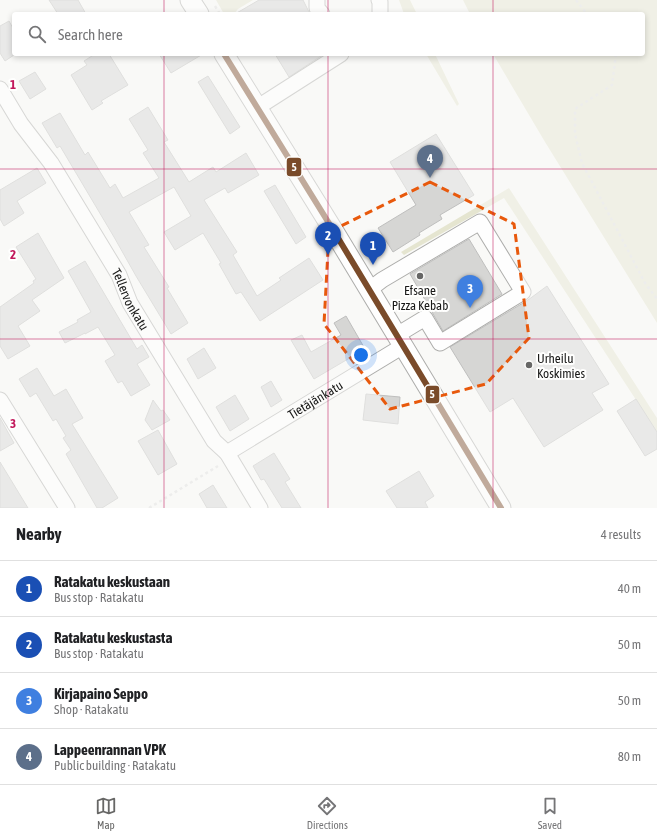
<!DOCTYPE html>
<html lang="en">
<head>
<meta charset="utf-8">
<style>
  body { margin:0; font-family:"Asap Condensed",sans-serif; background:#f6f6f6; color:#202124 }
  .you { position:absolute; left:361px; top:355px; width:14px; height:14px; margin:-10px; border:3px solid #fff; border-radius:50%; background:#1a73e8; box-shadow:0 0 0 6px #1a73e833 }
  .badge { display:grid; place-items:center; width:26px; height:26px; border-radius:50%; background:#676766; color:#fff; font-size:13px; font-weight:700 }
  .pin { position:absolute; translate:-50% -33px; filter:drop-shadow(0 1px 2px #0008) }
  .pin::after { content:''; position:absolute; top:21px; width:14px; height:12px; background:inherit; clip-path:polygon(0 0,100% 0,50% 100%) }
  .list { margin:0; padding:0; list-style:none }
  h2 { display:flex; justify-content:space-between; align-items:center; height:52px; margin:0; padding:0 16px; font-size:17px }
  h2 small { font-size:13px; font-weight:400; color:#757577 }
  .list li { display:grid; grid-template-columns:26px 1fr auto; gap:12px; align-items:center; box-sizing:border-box; height:56px; padding:0 16px; border-top:1px solid #e0e0e0 }
  .list b { display:block; font-size:15px; white-space:nowrap }
  .list p { margin:0; font-size:13px; white-space:nowrap; color:#757577 }
  .list em { font-size:13px; font-style:normal; color:#757577 }
  .icon { flex:none; width:22px; height:22px; fill:none; stroke:currentColor; stroke-width:2; stroke-linecap:round; stroke-linejoin:round }
  .map { position:relative; flex:none; width:657px; height:508px; overflow:hidden }
  .search { position:absolute; background:#fff; box-shadow:0 2px 6px #0003; left:12px; right:12px; top:12px; height:44px; display:flex; align-items:center; gap:10px; box-sizing:border-box; padding:0 14px; border-radius:4px; color:#757577; font-size:15px }
  .sheet { height:276px; background:#fff }
  nav { display:flex; justify-content:space-around; align-items:center; box-sizing:border-box; height:56px; border-top:1px solid #e0e0e0; background:#fff; font-size:11px; color:#757577 }
  nav a { display:grid; justify-items:center; gap:2px }
  nav .on { color:#676766 }
  .map>svg:first-child { display:block }
  .green { fill:#e5e5d0 }
  .building { fill:#d6d6d4; stroke:#bfbfbe }
  .lines { fill:none; stroke-linecap:round; stroke-linejoin:round }
  .minor-casing { stroke:#adadab; stroke-width:17 }
  .major-casing { stroke:#adadab; stroke-width:21 }
  .path { stroke:#dededd; stroke-width:2.5; stroke-dasharray:3 3; stroke-linecap:butt }
  .minor { stroke:#fefefe; stroke-width:15 }
  .major { stroke:#fefefe; stroke-width:19 }
  .bus-1-casing { stroke:#fffffe; stroke-width:9 }
  .bus-1 { stroke:#7a4b2a; stroke-width:6 }
  .marked { fill:none; stroke:#e8590c; stroke-width:3; stroke-dasharray:8 5; stroke-linejoin:round }
  .grid { fill:none; stroke:#c2185b; stroke-width:1; stroke-opacity:0.55 }
  .poi-dot { fill:#676766; stroke:#fffffe; stroke-width:1.5 }
  .labels { text-anchor:middle; stroke-width:4; stroke-linejoin:round; paint-order:stroke }
  .poi-label { font-size:13px; fill:#191918; stroke:#fffffe }
  .street-label { font-size:13px; fill:#191918; stroke:#fffffe }
  .grid-label { font-size:13px; text-anchor:middle; font-weight:bold; fill:#c2185b; stroke:#fffffe; stroke-width:4; stroke-linejoin:round; paint-order:stroke }
  .line-badge { stroke:#fffffe; stroke-width:1.5 }
  .badge-label { font-size:11px; text-anchor:middle; font-weight:bold; fill:#fff }
</style>
</head>
<body>
<div class="map">
<svg width="657" height="508" viewBox="0 0 657 508">
  <rect width="100%" height="100%" fill="#f9f9f7"/>
  <path class="green" d="M216,0H253L238,9L234,14H224Z
    M399,0H410L417,14H404Z
    M463,0H657V323L545,142L493,54H643V14H470Z
    M426,54H435L459,104L457,106Z
    M509,188L657,418V432L504,198L404,255L401,252Z"/>
  <path class="building" d="M49,0H78L86,14H58Z
    M259,0H303L310,14H235Z
    M9,21L14,30V55L5,61L0,53V26Z
    M95,54H109L128,85L101,101L103,103L92,110L71,75L87,65L84,61Z
    M159,54H203L171,73Z
    M275,54H324L289,77Z
    M35,72L46,89L30,99L19,81Z
    M208,76L240,127L230,134L198,82Z
    M148,107L168,140L164,142L189,182L213,167L216,172L246,153L259,175L228,193L225,188L204,200L237,252L233,255L257,296L281,280L279,278L309,258L323,280L260,321L241,292L236,294L219,264L221,263L203,233L175,250L164,232L191,216L174,187L129,212L149,245L144,247L169,287L167,288L188,323L171,334L136,276L114,237L60,146L57,148L42,123L60,113L85,155L88,152L110,188L115,184L123,198L159,178L143,153L148,150L129,119Z
    M436,134L474,195L440,215L442,219L419,233L420,235L393,252L378,228L416,205L390,162Z
    M37,168L46,183L17,201L24,213L4,226L0,219V190Z
    M275,185L306,237L296,244L264,191Z
    M38,233L64,278L32,300L40,311L18,326L30,346L8,359L0,346V307L34,283L33,281L36,279L16,247Z
    M469,239L502,294L443,331L410,274Z
    M85,261L137,349L142,345L149,357L137,364L150,385L131,396L122,381L118,383L105,361L115,355L98,327L85,334V333L65,343L59,332L78,322L77,320L91,312L68,271Z
    M547,286L609,384L592,393L603,410L544,447L513,398L490,412L450,347L528,300Z
    M346,316L365,349L314,379L291,340L302,335L311,352L341,335L334,323Z
    M204,348L216,368L198,379L187,359Z
    M37,368L54,396L66,389L83,418L72,424L118,498L102,508H97L66,454L71,450L63,438L66,436L56,419L53,421L36,393L30,397L19,379Z
    M271,381L282,400L271,407L261,387Z
    M366,394L400,397L398,424L363,420Z
    M235,395L249,419L230,431L216,407Z
    M636,399L657,432V449L645,456L617,411Z
    M153,400L161,411L163,410L170,420L152,430L145,420Z
    M0,418L14,443L0,451Z
    M158,430L177,464L158,475L138,441Z
    M274,453L290,479L285,482L301,508H282L264,479L261,480L253,466Z
    M0,462L28,508H0Z
    M419,471L434,496L425,502L428,508H397L386,491Z
    M213,485L227,508H207L199,494Z"/>
  <g class="lines">
    <g class="minor-casing">
      <g id="minor">
        <path d="M317,0V8L322,14"/>
        <path d="M379,0L380,2V14"/>
        <path id="s1" d="M0,89L21,124L51,163L119,275L130,303L214,441L227,453L260,508"/>
        <path d="M258,107L341,54"/>
        <path d="M369,290L382,280L480,222L523,292L440,343L425,318L397,335"/>
        <path d="M0,400L67,508"/>
        <path id="s2" d="M227,453L403,346"/>
      </g>
    </g>
    <g class="major-casing">
      <path id="major" d="M190,0L199,14
        M224,54L335,233L501,508"/>
    </g>
    <path class="path" d="M576,0L587,14
      M215,6L220,14
      M616,54L612,85L575,109V134L582,163L645,283L657,299
      M149,508L218,466"/>
    <use href="#minor" class="minor"/>
    <use href="#major" class="major"/>
    <g class="bus-1-casing">
      <path id="bus-1" d="M224,54L335,233L501,508"/>
    </g>
    <use href="#bus-1" class="bus-1"/>
  </g>
  <path d="M0 0H657V508H0ZM430,182L514,224L529,338L486,384L390,409L324,324L329,232Z" fill="#f9f9f7" fill-opacity=".55" fill-rule="evenodd"/>
  <path class="marked" d="M430,182L514,224L529,338L486,384L390,409L324,324L329,232Z"/>
  <path class="grid" d="M164,0V14M328,0V14M493,0V14M164,54V508M328,54V508M493,54V508M0,169H657M0,339H657"/>
  <g class="poi-dot">
    <circle cx="420" cy="276" r="4"/>
    <circle cx="529" cy="365" r="4"/>
  </g>
  <g class="labels">
    <g class="poi-label">
      <text x="420" y="295">Efsane<tspan x="420" dy="15">Pizza Kebab</tspan></text>
      <text x="537" y="363" text-anchor="start">Urheilu<tspan x="537" dy="15">Koskimies</tspan></text>
    </g>
    <g class="street-label">
      <text dy="5" stroke="none"><textPath href="#s1" startOffset="248">Tellervonkatu</textPath></text>
      <text dy="5" stroke="none"><textPath href="#s2" startOffset="103">Tietäjänkatu</textPath></text>
    </g>
  </g>
  <g class="grid-label">
    <text x="13" y="89">1</text>
    <text x="13" y="259">2</text>
    <text x="13" y="428">3</text>
  </g>
  <g class="line-badge">
    <rect x="286" y="157" width="16" height="20" rx="4" fill="#7a4b2a"/>
    <rect x="425" y="385" width="15" height="19" rx="4" fill="#7a4b2a"/>
  </g>
  <g class="badge-label">
    <text x="294" y="171">5</text>
    <text x="432" y="398">5</text>
  </g>
</svg>
<div class="you"></div>
<div class="pin badge" style="left:373px;top:265px;background:#1a4fb4">1</div>
<div class="pin badge" style="left:328px;top:255px;background:#1a4fb4">2</div>
<div class="pin badge" style="left:470px;top:308px;background:#3f7fe0">3</div>
<div class="pin badge" style="left:430px;top:178px;background:#5c6f8a">4</div>
<div class="search"><svg class="icon" aria-label="search" viewBox="0 0 24 24"><circle cx="10" cy="10" r="6"/><path d="M15 15l6 6"/></svg>Search here</div>
</div>
<section class="sheet">
<h2>Nearby<small>4 results</small></h2>
<ul class="list">
<li><span class="badge" style="background:#1a4fb4">1</span><div><b>Ratakatu keskustaan</b><p>Bus stop · Ratakatu</p></div><em>40 m</em></li>
<li><span class="badge" style="background:#1a4fb4">2</span><div><b>Ratakatu keskustasta</b><p>Bus stop · Ratakatu</p></div><em>50 m</em></li>
<li><span class="badge" style="background:#3f7fe0">3</span><div><b>Kirjapaino Seppo</b><p>Shop · Ratakatu</p></div><em>50 m</em></li>
<li><span class="badge" style="background:#5c6f8a">4</span><div><b>Lappeenrannan VPK</b><p>Public building · Ratakatu</p></div><em>80 m</em></li>
</ul>
</section>
<nav>
<a class="on"><svg class="icon" aria-label="map" viewBox="0 0 24 24"><path d="M3 6l6-2 6 2 6-2v14l-6 2-6-2-6 2zM9 4v14M15 6v14"/></svg>Map</a>
<a><svg class="icon" aria-label="directions" viewBox="0 0 24 24"><path d="M12 3l9 9-9 9-9-9zM9 14v-3h6M13 9l2 2-2 2"/></svg>Directions</a>
<a><svg class="icon" aria-label="saved" viewBox="0 0 24 24"><path d="M7 4h10v16l-5-4-5 4z"/></svg>Saved</a>
</nav>
</body>
</html>
